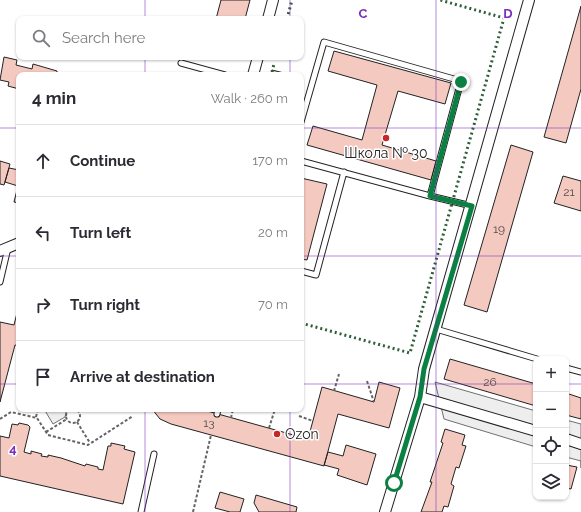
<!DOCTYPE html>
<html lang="en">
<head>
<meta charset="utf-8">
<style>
  body { margin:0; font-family:Raleway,sans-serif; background:#f7f7f7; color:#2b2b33 }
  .controls { position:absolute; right:12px; bottom:12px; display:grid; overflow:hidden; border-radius:8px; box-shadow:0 1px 3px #0004 }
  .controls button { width:36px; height:36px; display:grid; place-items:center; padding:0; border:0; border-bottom:1px solid #e1e1e2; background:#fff; color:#2b2b33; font:20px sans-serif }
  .stop { position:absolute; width:12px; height:12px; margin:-9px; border:3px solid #0b8043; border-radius:50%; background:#fff }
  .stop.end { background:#0b8043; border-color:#fff; box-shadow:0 1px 4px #0008 }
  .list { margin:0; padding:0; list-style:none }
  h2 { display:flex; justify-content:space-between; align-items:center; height:52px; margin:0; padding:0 16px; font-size:17px }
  h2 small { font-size:13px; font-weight:400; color:#7c7c81 }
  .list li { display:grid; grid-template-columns:26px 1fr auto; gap:12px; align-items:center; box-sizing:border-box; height:72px; padding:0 16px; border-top:1px solid #e1e1e2 }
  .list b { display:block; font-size:15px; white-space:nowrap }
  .list em { font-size:13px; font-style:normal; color:#7c7c81 }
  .icon { flex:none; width:22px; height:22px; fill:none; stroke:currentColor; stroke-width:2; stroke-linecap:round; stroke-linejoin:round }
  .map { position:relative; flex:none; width:581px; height:512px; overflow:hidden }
  .search { position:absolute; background:#fff; box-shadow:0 1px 3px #0004; left:16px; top:16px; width:288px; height:44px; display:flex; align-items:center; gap:10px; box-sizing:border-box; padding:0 14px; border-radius:8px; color:#7c7c81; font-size:15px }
  .panel { position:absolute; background:#fff; box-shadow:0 1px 3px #0004; left:16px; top:72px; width:288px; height:340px; border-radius:8px }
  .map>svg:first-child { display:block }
  .green { fill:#eee; stroke:#6f6f6f }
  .building { fill:#f3c9c0; stroke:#222 }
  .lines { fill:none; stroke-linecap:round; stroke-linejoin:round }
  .lane-casing { stroke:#222; stroke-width:7 }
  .street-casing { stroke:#222; stroke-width:12 }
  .path { stroke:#646464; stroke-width:2; stroke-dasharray:3 2; stroke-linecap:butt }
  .lane { stroke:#fff; stroke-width:5 }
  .street { stroke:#fff; stroke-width:10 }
  .hedge { stroke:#2f5e38; stroke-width:3; stroke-dasharray:2 3; stroke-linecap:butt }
  .route { stroke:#0b8043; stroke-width:5 }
  .grid { fill:none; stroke:#7b2cbf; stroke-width:1; stroke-opacity:0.55 }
  .poi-dot { fill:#c62828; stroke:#fff; stroke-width:1.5 }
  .labels { text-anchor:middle; stroke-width:3; stroke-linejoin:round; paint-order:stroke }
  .number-label { font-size:12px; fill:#564c4a }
  .poi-label { font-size:14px; fill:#222; stroke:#fff }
  .grid-label { font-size:13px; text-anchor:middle; font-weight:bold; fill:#7b2cbf; stroke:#fff; stroke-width:3; stroke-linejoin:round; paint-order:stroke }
</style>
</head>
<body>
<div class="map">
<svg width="581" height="512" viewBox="0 0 581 512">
  <rect width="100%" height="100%" fill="#fff"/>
  <path class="green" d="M435,382L536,411V447L444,419Z
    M44,409H67L65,417L53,424Z
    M566,420L581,424V468V461L566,457Z"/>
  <path class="building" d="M221,0H250L245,19H216Z
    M581,6V89L566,143L544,137Z
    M334,51L451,83L445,104L398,91L382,145L436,161L431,180L307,145L313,126L362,140L377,85L328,71Z
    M4,57L17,60L16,65L32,69L33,64L57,71V75H19V89L8,86L9,82L0,80Z
    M272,70L288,74L287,75H271Z
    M511,145L533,152L487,312L464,305Z
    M0,161L10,164L4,185L0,184Z
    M9,168L19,170V203L14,202L18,186L5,182Z
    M563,176L581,181V211L554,203Z
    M301,178L327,184L307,260L301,259Z
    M19,305V346L15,345L0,402V322L14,325Z
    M450,359L536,384V406L444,379Z
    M379,382L400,388L389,428L338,414L324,466L171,424L160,419L152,409H200L308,439L322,387L374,402Z
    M566,393L581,398V419L566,415Z
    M19,423L28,425L30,427L24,452L31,454V451L42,454L41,456L48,457V455L61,458L85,466L86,464L98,467V469L103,470L108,446H111V443L125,446L124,449L135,452L123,504L0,476V436L9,438L12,424L18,425Z
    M445,429L465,435L462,445L466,446L459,468L456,467L451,484L454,486L448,507L444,506L442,512H421L432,482H430L443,443L441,442Z
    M346,445L376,454L367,485L337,475L339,469L324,465L328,452L343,456Z
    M566,465L577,467L571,489L566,488Z
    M220,492L244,499L240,512H230L215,508Z
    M256,495L297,507L296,512H259L254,503Z"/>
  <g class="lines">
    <g class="lane-casing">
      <path id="lane" d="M181,63L225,75
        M301,122L324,42L461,81L430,196L301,161
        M430,196L472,206
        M301,271L316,275L344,172
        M0,282L8,248
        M436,329L537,359
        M566,368L581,372
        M217,414L218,409
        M141,512L154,454"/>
    </g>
    <g class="street-casing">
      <path id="street" d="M268,19L273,0
        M253,75L258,57
        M0,251L19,243
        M420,397L536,431
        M566,439L581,444
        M385,512L420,397L424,369L529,0"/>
    </g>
    <path class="path" d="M367,381L374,402
      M334,391L339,374
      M66 416a7 7 0 1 1 14 0a7 7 0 1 1-14 0Z
      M78,412L83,409
      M299,416L313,421
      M36,417L38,409
      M231,418L233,409
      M0,419L11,412L37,418L48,435L88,445L133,416
      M77,422L90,443
      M269,428L275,409
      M46,432L67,419
      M193,512L211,435"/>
    <use href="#lane" class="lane"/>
    <use href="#street" class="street"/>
    <path class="hedge" d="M287,19L292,0
      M272,72L274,64
      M301,323L410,353L504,18L440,0"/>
  </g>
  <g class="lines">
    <path class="route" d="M394,483L420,397L424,369L472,206L430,196L461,82"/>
  </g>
  <path class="grid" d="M145,0V19M290,0V19M436,0V512M145,57V75M290,57V75M0,128H19M301,128H581M0,256H19M301,256H581M0,384H19M301,384H536M566,384H581M145,409V512M290,409V512"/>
  <g class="poi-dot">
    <circle cx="386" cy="138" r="4"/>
    <circle cx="277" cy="434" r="4"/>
  </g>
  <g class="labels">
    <g class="number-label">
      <text x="569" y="196">21</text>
      <text x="499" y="233">19</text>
      <text x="490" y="386">26</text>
      <text x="209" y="427">13</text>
    </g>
    <g class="poi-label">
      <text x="386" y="158">Школа № 30</text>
      <text x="285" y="439" text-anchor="start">Ozon</text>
    </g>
  </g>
  <g class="grid-label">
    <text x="363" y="18">C</text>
    <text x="508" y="18">D</text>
    <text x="13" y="453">4</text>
  </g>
</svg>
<div class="controls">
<button>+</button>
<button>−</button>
<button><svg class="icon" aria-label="locate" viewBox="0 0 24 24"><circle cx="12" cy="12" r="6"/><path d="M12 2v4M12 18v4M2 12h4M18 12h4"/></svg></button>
<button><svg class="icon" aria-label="layers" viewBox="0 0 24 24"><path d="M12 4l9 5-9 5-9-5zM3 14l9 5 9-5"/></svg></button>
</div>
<div class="stop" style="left:394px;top:483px"></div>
<div class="stop end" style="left:461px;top:82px"></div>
<div class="search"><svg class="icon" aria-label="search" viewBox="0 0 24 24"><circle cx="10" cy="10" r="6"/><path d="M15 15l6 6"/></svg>Search here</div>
<section class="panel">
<h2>4 min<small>Walk · 260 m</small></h2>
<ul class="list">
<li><svg class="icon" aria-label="ahead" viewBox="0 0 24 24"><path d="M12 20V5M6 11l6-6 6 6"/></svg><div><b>Continue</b></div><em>170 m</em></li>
<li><svg class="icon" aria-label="left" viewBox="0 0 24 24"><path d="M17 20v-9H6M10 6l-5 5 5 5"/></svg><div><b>Turn left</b></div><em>20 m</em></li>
<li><svg class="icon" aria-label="right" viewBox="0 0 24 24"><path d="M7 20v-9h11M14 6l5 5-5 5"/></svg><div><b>Turn right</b></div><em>70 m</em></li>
<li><svg class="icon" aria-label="arrive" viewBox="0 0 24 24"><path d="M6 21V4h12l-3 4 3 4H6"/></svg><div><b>Arrive at destination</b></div></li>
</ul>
</section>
</div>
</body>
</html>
